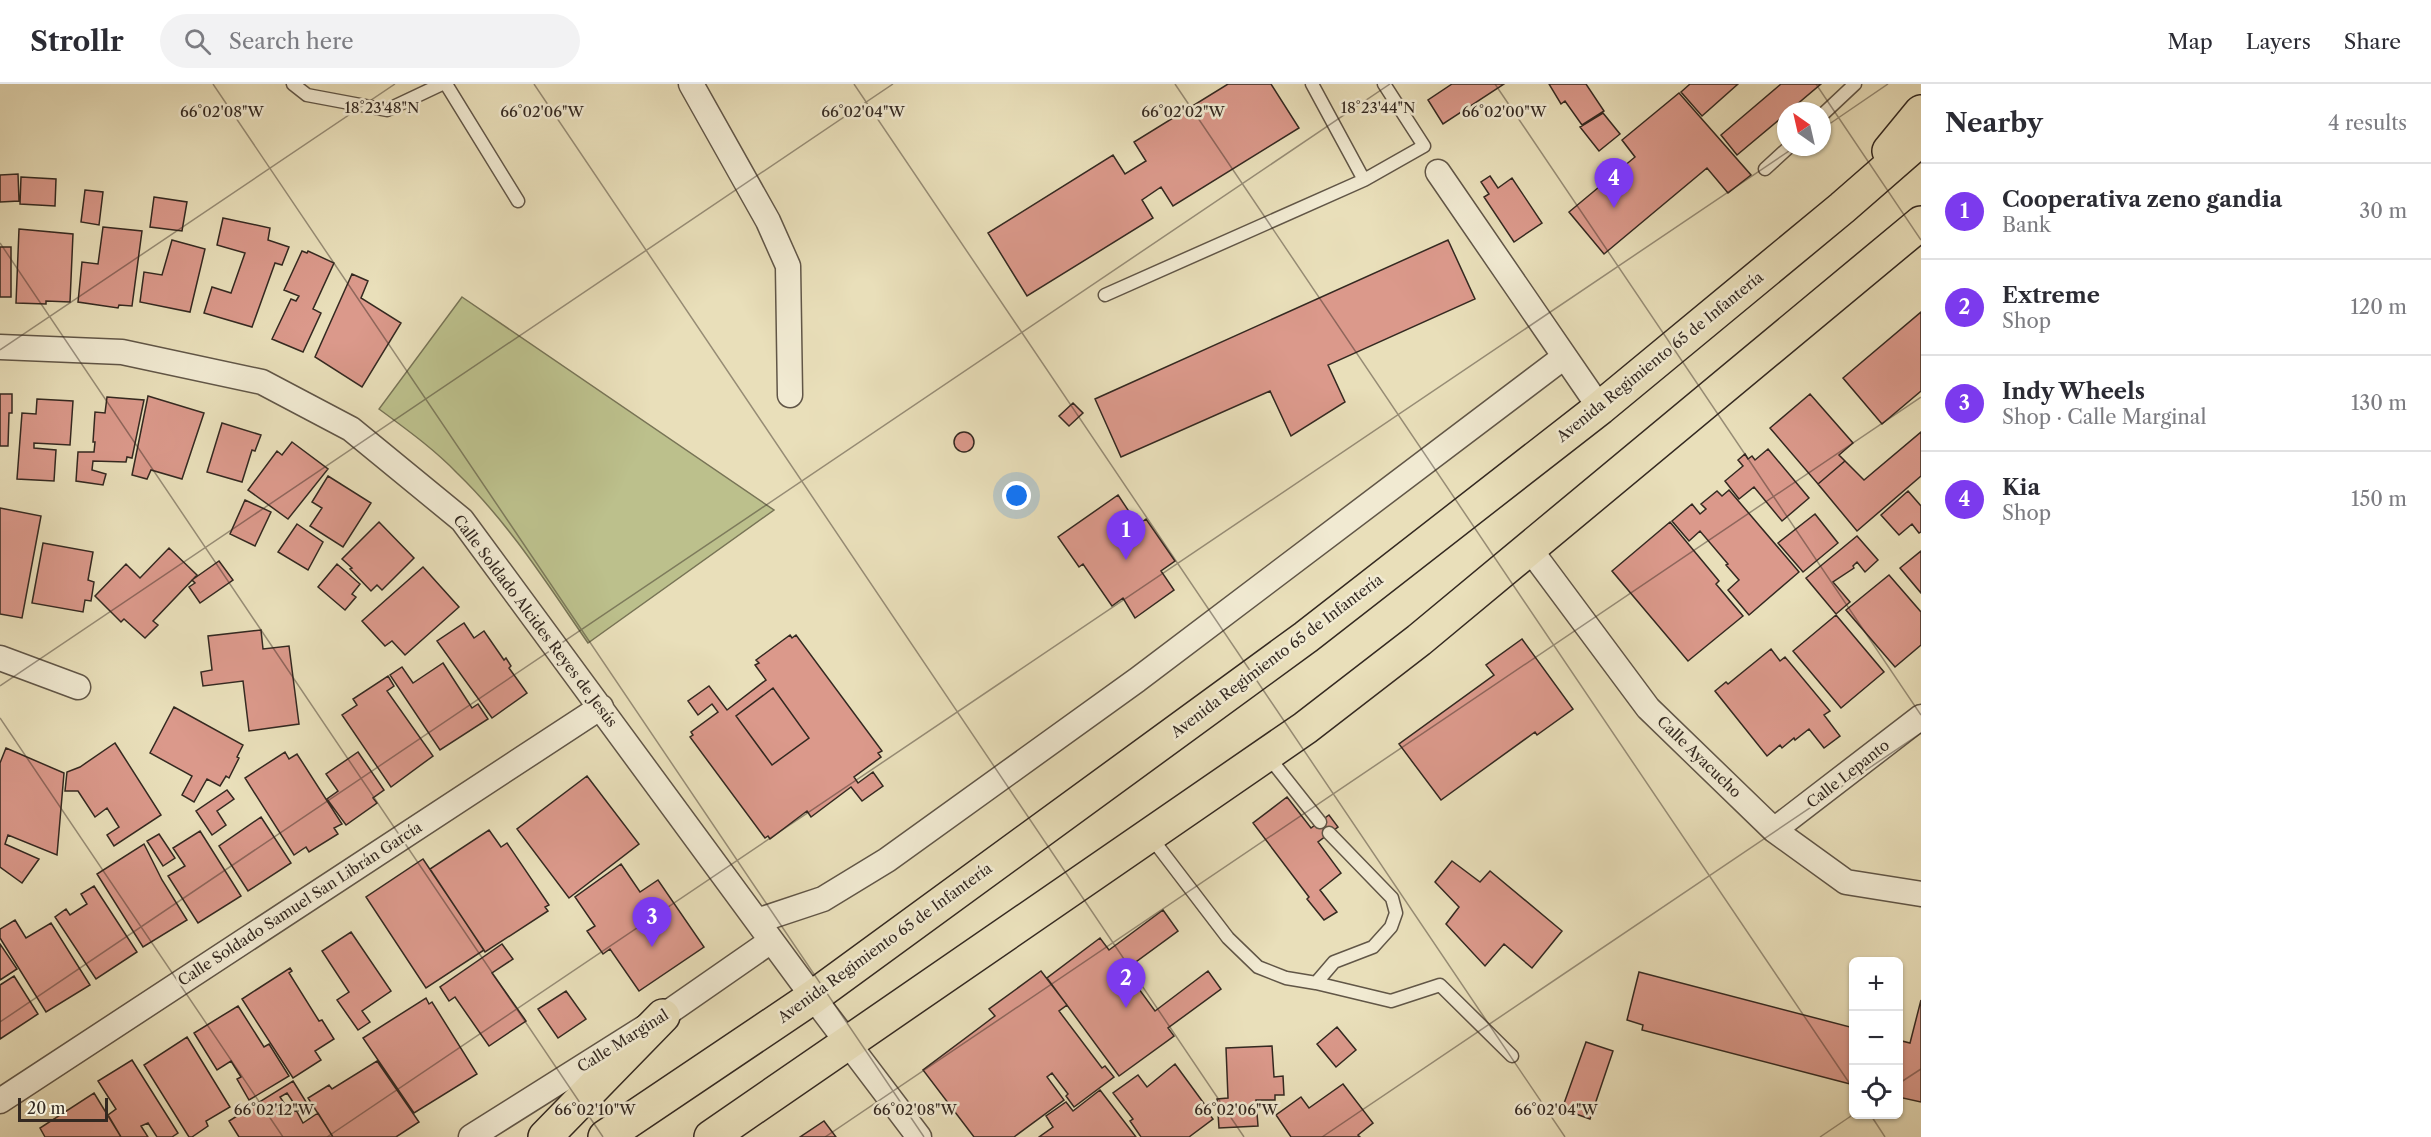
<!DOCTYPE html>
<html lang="en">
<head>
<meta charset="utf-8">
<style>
  body { margin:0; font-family:"Libre Caslon Text",serif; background:#f2f2f3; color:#2b2b33 }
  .controls { position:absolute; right:18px; bottom:18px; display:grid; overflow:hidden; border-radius:9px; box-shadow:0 2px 4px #0004 }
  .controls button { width:54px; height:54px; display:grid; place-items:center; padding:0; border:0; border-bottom:2px solid #e1e1e2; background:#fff; color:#2b2b33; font:30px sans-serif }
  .compass { position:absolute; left:1777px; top:18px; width:54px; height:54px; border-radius:50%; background:#fff; box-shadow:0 2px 4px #0004; rotate:326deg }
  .scale { position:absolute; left:18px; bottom:15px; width:90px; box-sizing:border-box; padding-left:6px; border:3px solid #342921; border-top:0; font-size:16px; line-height:21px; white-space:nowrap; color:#342921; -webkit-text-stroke:4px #f1ead2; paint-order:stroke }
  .you { position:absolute; left:1017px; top:412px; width:21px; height:21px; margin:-15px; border:4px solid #fff; border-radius:50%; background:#1a73e8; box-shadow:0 0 0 9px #1a73e833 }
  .badge { display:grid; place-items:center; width:39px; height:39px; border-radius:50%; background:#7c3aed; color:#fff; font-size:20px; font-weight:700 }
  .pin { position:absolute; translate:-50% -50px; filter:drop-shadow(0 2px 3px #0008) }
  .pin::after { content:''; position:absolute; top:32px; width:21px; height:18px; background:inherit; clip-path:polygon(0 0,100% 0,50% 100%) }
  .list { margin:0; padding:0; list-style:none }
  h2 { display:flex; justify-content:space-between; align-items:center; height:78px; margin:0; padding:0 24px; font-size:26px }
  h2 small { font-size:20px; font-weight:400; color:#7c7c81 }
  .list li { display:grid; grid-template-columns:39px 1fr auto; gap:18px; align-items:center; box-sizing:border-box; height:96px; padding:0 24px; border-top:2px solid #e1e1e2 }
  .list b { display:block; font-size:22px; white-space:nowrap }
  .list p { margin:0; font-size:20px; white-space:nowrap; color:#7c7c81 }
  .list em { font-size:20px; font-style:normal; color:#7c7c81 }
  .icon { flex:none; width:33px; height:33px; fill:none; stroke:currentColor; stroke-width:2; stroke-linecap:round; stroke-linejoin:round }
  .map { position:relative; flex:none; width:1921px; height:1053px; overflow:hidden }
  header { display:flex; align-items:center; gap:36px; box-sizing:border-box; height:84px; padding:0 30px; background:#fff; border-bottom:2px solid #e1e1e2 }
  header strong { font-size:28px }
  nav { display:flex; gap:33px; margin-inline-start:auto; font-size:21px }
  .search { width:420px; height:54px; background:#f2f2f3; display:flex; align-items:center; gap:15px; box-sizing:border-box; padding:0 21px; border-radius:33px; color:#7c7c81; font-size:22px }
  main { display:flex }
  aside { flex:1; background:#fff }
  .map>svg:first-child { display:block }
  .green { fill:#bcc08c; stroke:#787456; stroke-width:1.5 }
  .building { fill:#db998b; stroke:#342921; stroke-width:1.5; fill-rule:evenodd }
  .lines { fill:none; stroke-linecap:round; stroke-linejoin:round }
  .service-casing { stroke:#615647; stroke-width:15 }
  .minor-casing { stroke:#615647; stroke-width:27 }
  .trunk-casing { stroke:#342921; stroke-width:36 }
  .service { stroke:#f1ead2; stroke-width:12 }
  .minor { stroke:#f1ead2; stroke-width:24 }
  .trunk { stroke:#e9dfba; stroke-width:33 }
  .ticks { fill:none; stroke:#342921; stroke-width:1.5; stroke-opacity:0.45 }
  .labels { text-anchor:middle; stroke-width:5; stroke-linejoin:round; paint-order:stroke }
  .street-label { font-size:15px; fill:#342921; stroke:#f1ead2 }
  .ticks-label { font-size:15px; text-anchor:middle; fill:#342921; stroke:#f1ead2; stroke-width:5; stroke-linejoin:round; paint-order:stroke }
</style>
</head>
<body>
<header>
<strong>Strollr</strong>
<div class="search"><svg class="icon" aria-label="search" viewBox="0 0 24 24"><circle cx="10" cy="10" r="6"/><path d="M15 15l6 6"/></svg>Search here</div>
<nav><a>Map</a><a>Layers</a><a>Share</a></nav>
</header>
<main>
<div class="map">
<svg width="1921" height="1053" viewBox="0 0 1921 1053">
  <rect width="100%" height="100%" fill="#e9dfba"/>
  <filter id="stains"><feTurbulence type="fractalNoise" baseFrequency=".00333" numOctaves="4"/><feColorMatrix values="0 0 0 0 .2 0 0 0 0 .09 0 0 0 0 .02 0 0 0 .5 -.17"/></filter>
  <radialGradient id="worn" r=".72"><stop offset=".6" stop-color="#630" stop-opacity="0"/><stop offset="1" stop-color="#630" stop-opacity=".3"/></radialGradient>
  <path class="green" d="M462,213L774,426L588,559C548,501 509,439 457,389C434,365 406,345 379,325Z"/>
  <path class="building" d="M1228,0H1271L1299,44L1173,122L1161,103L1142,116L1153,134L1027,212L988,149L1113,71L1125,90L1146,77L1134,58Z
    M1452,0H1504L1443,40L1428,16Z
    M1549,0H1586L1604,27L1582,41L1565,17L1561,20Z
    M1690,0H1738L1702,32L1681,8Z
    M1781,0H1821L1789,27H1786V30L1737,71L1721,51Z
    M1679,9L1751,91L1728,109L1707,84L1604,170L1569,128L1635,73L1622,56Z
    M1603,29L1620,50L1599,67L1580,43Z
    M18,90L19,117L0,118V91Z
    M1490,92L1498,104L1512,94L1542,139L1514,158L1484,113L1489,110L1481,98Z
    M21,93L56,95L55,122L20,120Z
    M85,106L103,108L99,141L81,138Z
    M154,113L187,118L182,147L150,143Z
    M223,134L270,144L268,156L289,163L282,181L275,179L252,243L204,229L212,203L231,209L245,169L217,161Z
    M103,143L142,147L132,222L119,221L118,224L78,218L82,178L98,180Z
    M19,145L73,150L70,218L46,217V220L16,219Z
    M172,156L205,165L190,228L140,218L144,188L162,191Z
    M1448,156L1475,215L1328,281L1345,318L1291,352L1270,307L1121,373L1095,315Z
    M0,163H11V213H0Z
    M302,167L307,169L308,167L334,179L313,225L321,229L303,268L272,255L291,215L296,217L299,212L284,206Z
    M352,190L368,197L361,214L401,239L362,303L315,273Z
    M1921,228V307L1882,340L1843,294Z
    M0,310H12V329H9L8,362H0Z
    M1810,310L1853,359L1839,371L1845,377L1818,400L1770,344Z
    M148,312L204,329L182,395L151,386L147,395L132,391Z
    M107,313L144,316L132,374L127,373L126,378L93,377L92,386L106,390L103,401L76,397L78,368H94L95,358H93L95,328L105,329Z
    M37,315L73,317L70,361L34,359V364L56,366L54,397L17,395L22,329L36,330Z
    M1073,319L1083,329L1069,342L1059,332Z
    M222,339L261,351L255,367L252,366L242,398L207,388Z
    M1921,348V392L1857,447L1818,400L1845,377L1864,396Z
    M954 358a10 10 0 1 1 20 0a10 10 0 1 1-20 0Z
    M292,358L328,385L288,435L248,406L277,367L282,371Z
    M1768,365L1809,414L1782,437L1754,403L1739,415L1725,397L1743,382L1738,376L1745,370L1748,375L1752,372L1755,376Z
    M328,392L371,419L343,463L310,442L322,424L312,418Z
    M1729,406L1799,488L1749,531L1728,506L1739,496L1726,481L1728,480L1700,447L1689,457L1672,437L1692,420L1700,430L1706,425L1701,420L1717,407L1722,412Z
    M1908,407L1921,422V448L1919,449L1912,440L1899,451L1881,431Z
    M1118,411L1138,441L1146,435L1175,477L1161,487L1174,506L1135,534L1123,514L1112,522L1083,480L1079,483L1058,453Z
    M245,416L271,428L255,462L230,450Z
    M0,424L41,432L22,534L0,530Z
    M1815,430L1838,459L1803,488L1778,459Z
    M379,438L414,474L382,506L377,501L371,507L350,485L352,484L342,475Z
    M1670,438L1719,497L1716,500L1743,532L1688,577L1612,487Z
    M297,440L323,458L308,486L278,468Z
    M1857,452L1878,476L1865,488L1857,478L1853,482L1854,484L1833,498L1850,518L1836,530L1806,494Z
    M43,459L93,468L88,496L94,498L91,517L85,516L83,528L32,519Z
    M169,464L197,491L153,537L158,541L145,554L124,535L121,538L95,512L126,480L140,494Z
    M1921,467V509L1900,484Z
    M219,477L233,496L200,519L189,503L195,499L192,496Z
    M337,480L360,500L352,510L356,513L345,526L318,503Z
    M423,483L459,523L405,571L392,557L385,562L362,537Z
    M1889,491L1921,528V561L1895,583L1846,526Z
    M1836,531L1884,588L1841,624L1793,567Z
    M464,539L474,554L484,547L504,576L506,574L511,582L509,584L527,609L492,634L437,557Z
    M261,546L263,565L289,562L299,640L249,647L243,597L203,602L201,588L212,586L208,552Z
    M790,551L792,554L796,551L882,667L878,669L881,673L854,693L858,699L873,688L883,702L862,717L851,703L811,733L807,727L770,755L768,752L765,754L690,653L693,651L691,648L718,628L712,620L698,631L688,617L709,602L727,626L766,596L755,581L759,579L756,576ZM773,604L809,654L772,681L736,632Z
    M1522,555L1573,625L1537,651L1535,648L1441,716L1399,660L1494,591L1486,581Z
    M1771,565L1780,577L1785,573L1830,627L1824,631L1840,652L1824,664L1809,645L1795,656L1794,654L1782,664L1780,661L1767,672L1715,607L1726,598L1728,600Z
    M443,579L472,624L478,620L488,635L440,666L390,591L402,583L413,599Z
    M388,592L394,602L387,607L433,672L391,703L342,631L357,621L353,615Z
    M773,604L809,654L772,681L736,632Z
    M174,623L243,661L237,673L239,674L229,694L226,692L220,702L207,695L194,718L182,711L192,692L150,669Z
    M115,659L161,731L114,762L107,751L119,743L107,724L95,733L78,707H65L67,688L80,683Z
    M6,664L64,689L57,771L8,751L5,760L39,775L22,799L0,783V679Z
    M285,668L289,675L297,670L342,740L334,744L338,750L309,768L306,763L294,771L245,694Z
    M358,668L384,706L373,714L377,719L346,741L327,715L338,707L326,690Z
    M587,692L639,760L569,814L517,745Z
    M227,706L234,715L217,727L226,741L212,751L196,727Z
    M1287,713L1311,744L1329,731L1338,743L1318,758L1341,789L1320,806L1337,828L1324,836L1307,815L1309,813L1253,739Z
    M261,733L291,779L248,807L219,762Z
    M489,746L501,763L507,759L549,821L545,823L548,827L485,868L430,785Z
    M200,747L241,812L198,839L168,792L185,782L173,764Z
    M159,750L175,774L163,782L147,757Z
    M144,760L162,796L187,836L143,863L97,790Z
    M423,775L484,866L426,904L366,813Z
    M1452,777L1480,798L1490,787L1562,847L1532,884L1504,860L1485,882L1446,840L1459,823L1435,798Z
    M621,780L640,808L658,796L704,863L639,907L610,865L603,870L587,847L595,842L575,813Z
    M94,802L137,868L96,895L55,833L66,825L70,831L87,820L81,810Z
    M1163,826L1178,847L1125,886L1155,927L1208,887L1221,905L1168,944L1174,952L1119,992L1047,894L1100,854L1109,866Z
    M15,836L26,854L51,839L90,901L46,928L0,854V845Z
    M351,848L391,907L362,927L370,938L358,946L337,916L349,908L322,867Z
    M0,860L17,885L0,896Z
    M502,860L513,875L492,889L526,937L489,962L455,913L449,917L440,903Z
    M290,884L292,887L289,889L319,937L322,936L334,955L315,967L321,976L293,994L242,915Z
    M1041,887L1067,921L1059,927L1102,984L1105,982L1114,993L1074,1023L1066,1012L1068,1010L1052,989L1047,993L1064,1016L1014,1053H974L923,986L995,932L989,925Z
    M1639,888L1854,944V1001L1642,946L1643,941L1627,936Z
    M14,892L38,930L0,955V901Z
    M566,907L586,935L558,954L538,925Z
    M426,914L429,920L432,918L477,990L414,1029L363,954Z
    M1921,916V1018L1898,1013V956L1910,959Z
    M238,922L264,963L269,960L289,992L249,1016L237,995L241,993L231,977L217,986L194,949Z
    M1337,943L1356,966L1336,983L1317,960Z
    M187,953L230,1023L206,1037L208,1042L192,1053H189L144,981Z
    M1586,958L1613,967L1590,1035L1562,1025Z
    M1272,962L1274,993L1283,992L1284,1011H1275V1016H1256L1258,1042L1219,1044L1217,1015L1228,1014L1226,964Z
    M132,976L178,1049L172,1053H157L148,1039L141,1042L148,1053H121L108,1031L116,1025L98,997Z
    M377,977L419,1038L396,1053H333L308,1014L329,1001L332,1005Z
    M1175,980L1208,1025L1206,1026L1213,1035L1189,1053H1141L1130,1037L1133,1035L1113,1009L1138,991L1147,1003Z
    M293,997L308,1021L299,1027L287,1009L280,1013L291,1030L296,1026L303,1039L318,1029L333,1053H239L229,1037Z
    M1343,1000L1373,1039L1358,1051L1360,1053H1291L1276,1031L1301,1013L1309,1024Z
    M1100,1006L1136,1053H1039L1053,1043L1046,1032L1066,1018L1073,1027Z
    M94,1009L121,1053H45L40,1044Z
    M824,1037L836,1053H800Z"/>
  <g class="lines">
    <g class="service-casing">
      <path id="service" d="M293,0L307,11L387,26L442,0
        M446,0L518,117
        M1822,31L1855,0
        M1765,85L1789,63
        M1364,96L1424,62L1384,0
        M1105,211L1364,96L1312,0
        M1267,671L1320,738
        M1150,752L1228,854L1258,883L1286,894L1316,899L1391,917L1440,901L1512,972
        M1316,899L1334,878L1373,863L1391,843L1396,829L1392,814L1329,749"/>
    </g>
    <g class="minor-casing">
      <path id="minor" d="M691,0L768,137L788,182L790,311
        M1438,88L1600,324
        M0,263L122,268L262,298L351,345L462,436L813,913L919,1053
        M1529,464L1648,624L1774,746L1846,798L1921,810
        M0,574L78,603
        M1774,746L1921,633
        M757,837L823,815L887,776L1137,596L1564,273
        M0,1017L601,623
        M471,1053L663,932L771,857"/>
    </g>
    <g class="trunk-casing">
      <path id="trunk" d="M1889,67L1921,28
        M545,1053L663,932
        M605,1053L813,913L1306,553L1600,324L1842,124L1921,55
        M711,1053L1305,644L1419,556L1921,139"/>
    </g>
    <use href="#service" class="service"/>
    <use href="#minor" class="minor"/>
    <use href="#trunk" class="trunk"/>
  </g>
  <path class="ticks" d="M213,0L924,1053M534,0L1244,1053M854,0L1565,1053M1175,0L1854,1006M1495,0L1921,631M1816,0L1921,156M1822,45L1888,0M0,159L603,1053M0,266L395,0M0,602L893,0M0,634L283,1053M0,938L1390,0M1898,1000L1921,985M1870,1030L1885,1053M327,1053L1795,63M825,1053L1921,313M1322,1053L1921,649M1820,1053L1854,1030"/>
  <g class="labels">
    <g class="street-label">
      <text transform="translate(1660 273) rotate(-39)" y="5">Avenida Regimiento 65 de Infantería</text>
      <text transform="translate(535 537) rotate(53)" y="5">Calle Soldado Alcides Reyes de Jesús</text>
      <text transform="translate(1277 572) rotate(-37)" y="5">Avenida Regimiento 65 de Infantería</text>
      <text transform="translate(1699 673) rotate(44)" y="5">Calle Ayacucho</text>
      <text transform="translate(1848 690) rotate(-38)" y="5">Calle Lepanto</text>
      <text transform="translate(300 820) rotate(-33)" y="5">Calle Soldado Samuel San Librán García</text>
      <text transform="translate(885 859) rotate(-36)" y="5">Avenida Regimiento 65 de Infantería</text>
      <text transform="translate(623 957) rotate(-32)" y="5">Calle Marginal</text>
    </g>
  </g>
  <g class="ticks-label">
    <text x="382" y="29">18°23'48"N</text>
    <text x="1378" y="29">18°23'44"N</text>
    <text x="222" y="33">66°02'08"W</text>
    <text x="542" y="33">66°02'06"W</text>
    <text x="863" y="33">66°02'04"W</text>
    <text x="1183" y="33">66°02'02"W</text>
    <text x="1504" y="33">66°02'00"W</text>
    <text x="274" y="1031">66°02'12"W</text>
    <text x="595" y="1031">66°02'10"W</text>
    <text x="915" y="1031">66°02'08"W</text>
    <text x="1236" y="1031">66°02'06"W</text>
    <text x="1556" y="1031">66°02'04"W</text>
  </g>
  <rect width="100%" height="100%" filter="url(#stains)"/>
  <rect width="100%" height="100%" fill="url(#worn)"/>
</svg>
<div class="controls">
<button>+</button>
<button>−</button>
<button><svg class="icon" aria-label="locate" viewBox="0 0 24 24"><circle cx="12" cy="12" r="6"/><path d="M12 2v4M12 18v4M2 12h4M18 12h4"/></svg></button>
</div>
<svg class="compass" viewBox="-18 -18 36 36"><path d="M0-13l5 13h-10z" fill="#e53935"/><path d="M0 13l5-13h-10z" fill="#7c7c81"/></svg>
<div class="scale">20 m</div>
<div class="you"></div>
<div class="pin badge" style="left:1126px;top:476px">1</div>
<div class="pin badge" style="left:1126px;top:924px">2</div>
<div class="pin badge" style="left:652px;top:863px">3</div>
<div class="pin badge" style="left:1614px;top:124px">4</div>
</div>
<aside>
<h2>Nearby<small>4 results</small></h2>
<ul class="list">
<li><span class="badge">1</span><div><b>Cooperativa zeno gandia</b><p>Bank</p></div><em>30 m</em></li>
<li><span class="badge">2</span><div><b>Extreme</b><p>Shop</p></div><em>120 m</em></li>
<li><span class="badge">3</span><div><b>Indy Wheels</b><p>Shop · Calle Marginal</p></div><em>130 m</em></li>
<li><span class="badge">4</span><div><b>Kia</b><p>Shop</p></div><em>150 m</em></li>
</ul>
</aside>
</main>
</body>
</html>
